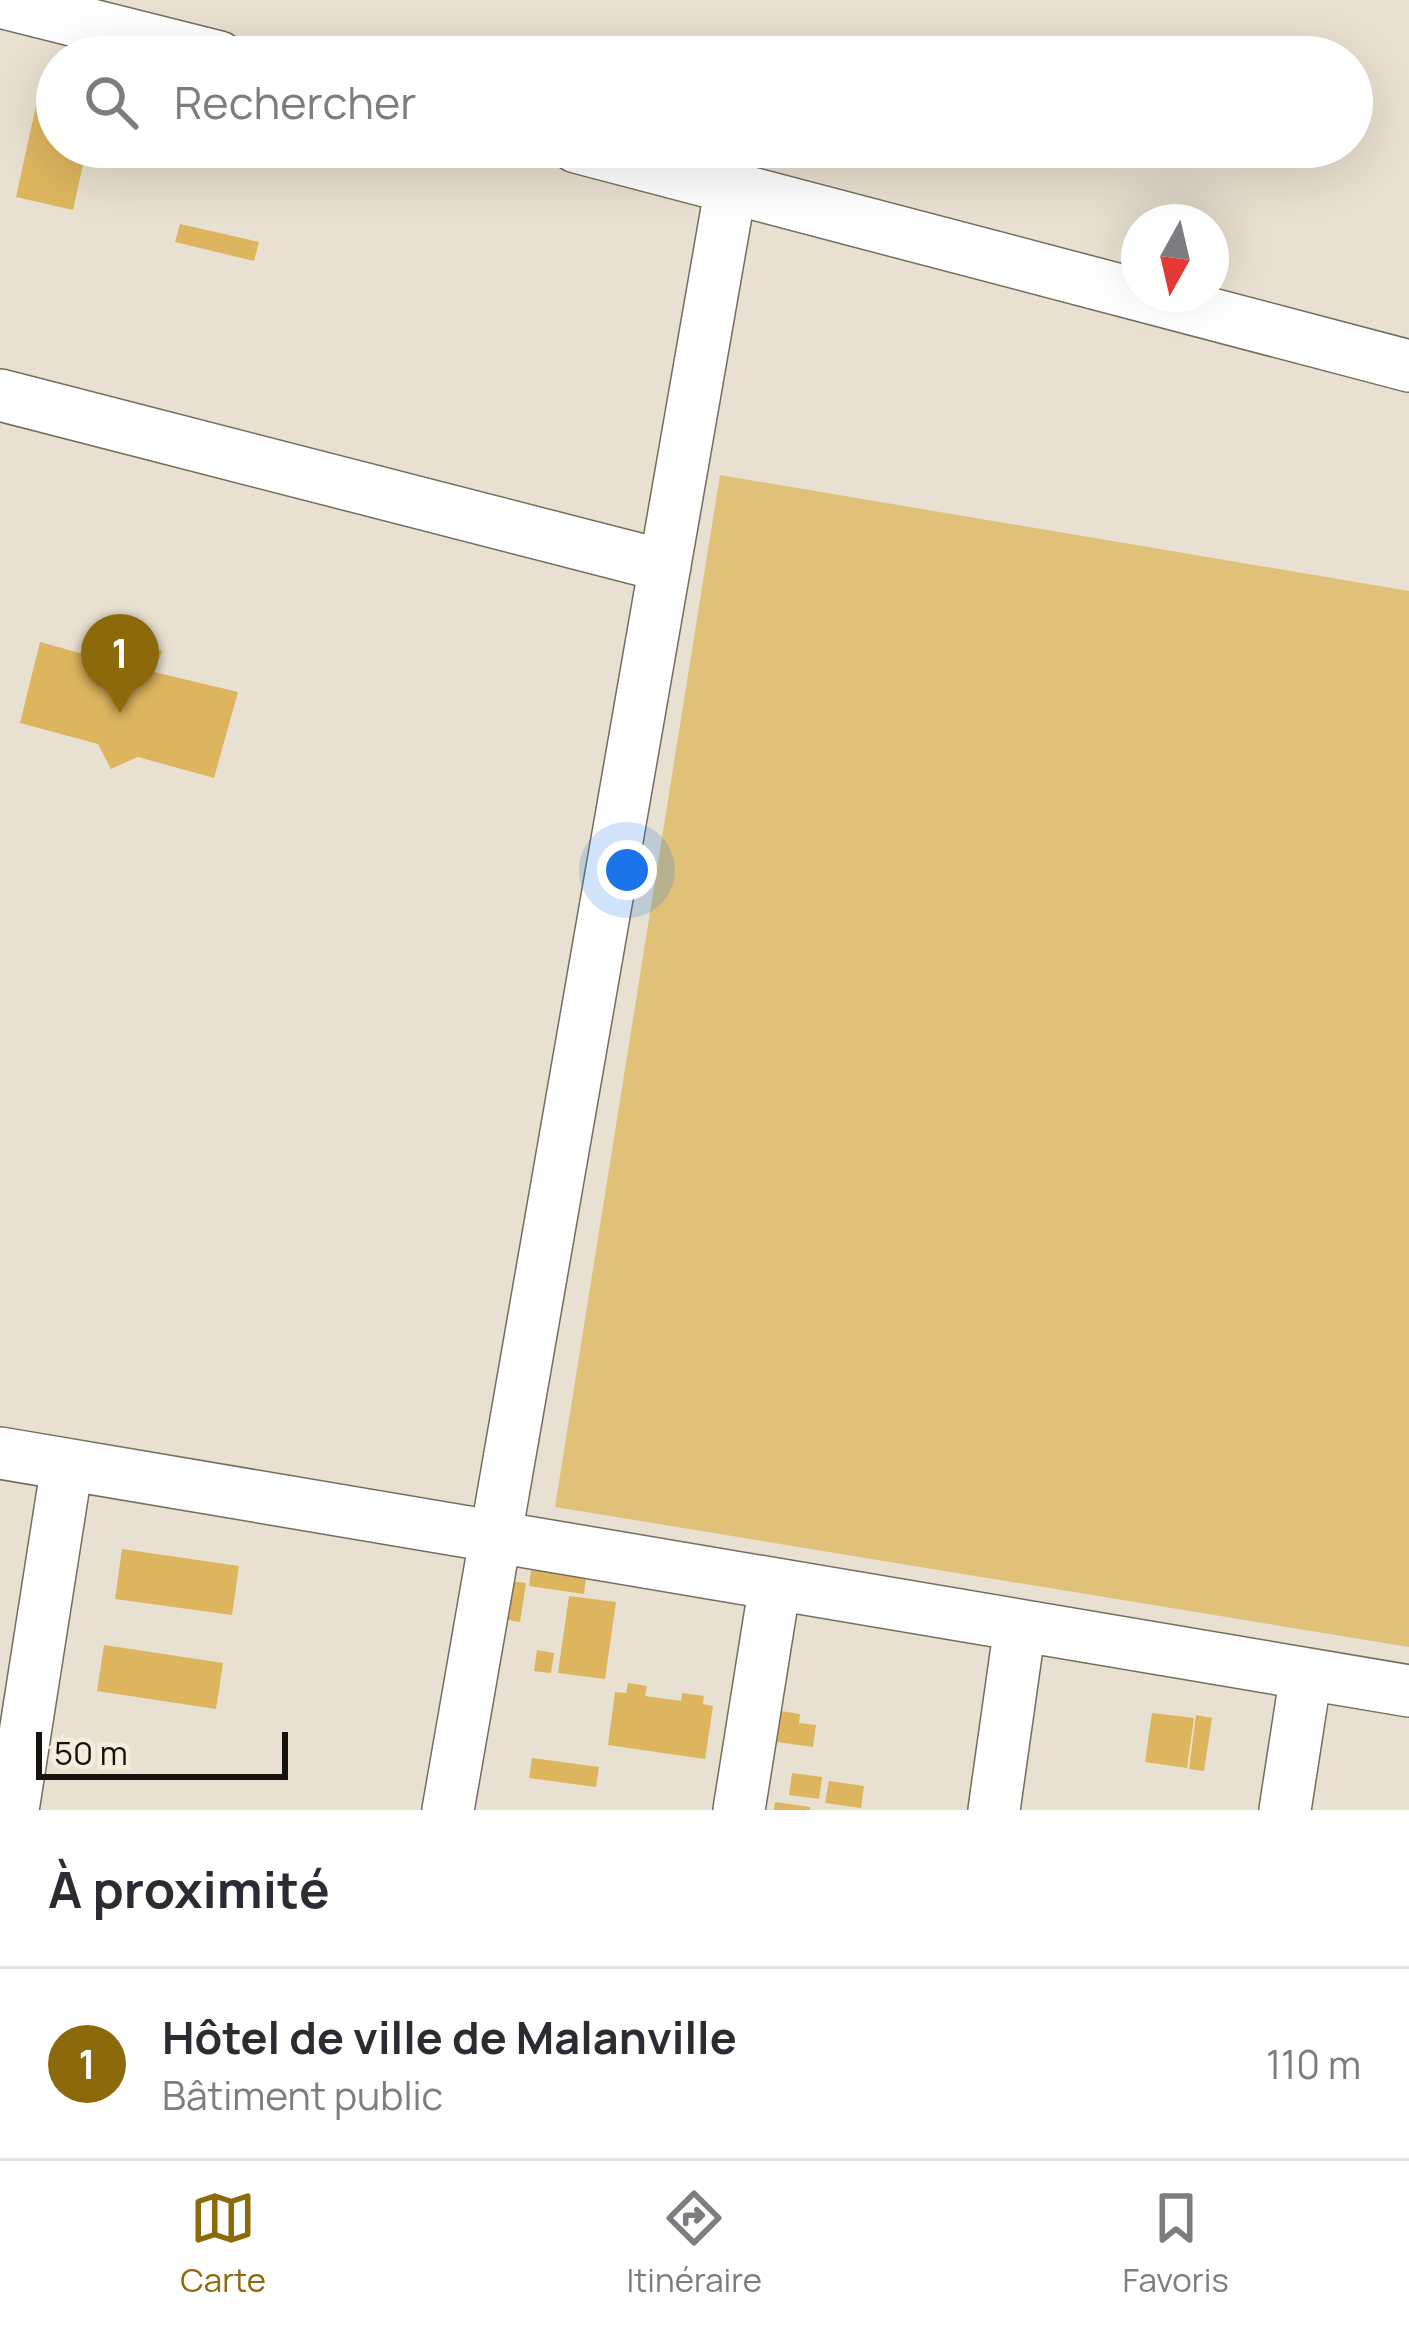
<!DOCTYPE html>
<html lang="fr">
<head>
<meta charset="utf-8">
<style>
  body { margin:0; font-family:Manrope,sans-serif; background:#f7f7f7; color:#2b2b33 }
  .compass { position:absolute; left:1121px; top:204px; width:108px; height:108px; border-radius:50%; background:#fff; box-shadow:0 12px 48px #0002; rotate:188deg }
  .scale { position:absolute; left:36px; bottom:30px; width:252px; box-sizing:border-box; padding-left:12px; border:6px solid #15120d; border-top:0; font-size:33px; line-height:42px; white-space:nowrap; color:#15120d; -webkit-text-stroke:9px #f6eddd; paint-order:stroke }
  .you { position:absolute; left:627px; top:870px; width:42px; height:42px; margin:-30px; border:9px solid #fff; border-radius:50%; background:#1a73e8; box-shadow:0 0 0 18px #1a73e833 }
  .badge { display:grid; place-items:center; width:78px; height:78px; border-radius:50%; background:#8c690a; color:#fff; font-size:39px; font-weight:700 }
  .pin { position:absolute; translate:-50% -99px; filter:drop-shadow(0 3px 6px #0008) }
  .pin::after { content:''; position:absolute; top:63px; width:42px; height:36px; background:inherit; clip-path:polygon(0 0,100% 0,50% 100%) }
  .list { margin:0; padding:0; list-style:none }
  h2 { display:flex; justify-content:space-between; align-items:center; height:156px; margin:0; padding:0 48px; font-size:51px }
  h2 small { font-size:39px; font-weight:400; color:#7c7c81 }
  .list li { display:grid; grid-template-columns:78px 1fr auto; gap:36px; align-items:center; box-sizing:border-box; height:192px; padding:0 48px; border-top:3px solid #e1e1e2 }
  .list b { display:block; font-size:45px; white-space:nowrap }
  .list p { margin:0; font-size:39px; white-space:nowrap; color:#7c7c81 }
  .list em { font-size:39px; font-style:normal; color:#7c7c81 }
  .icon { flex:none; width:66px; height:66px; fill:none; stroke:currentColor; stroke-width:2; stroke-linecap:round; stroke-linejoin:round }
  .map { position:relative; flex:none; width:1409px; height:1810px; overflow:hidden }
  .search { position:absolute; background:#fff; box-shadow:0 12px 48px #0002; left:36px; right:36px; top:36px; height:132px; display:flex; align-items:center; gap:30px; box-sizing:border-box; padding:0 42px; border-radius:66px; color:#7c7c81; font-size:45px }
  .sheet { height:348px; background:#fff }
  nav { display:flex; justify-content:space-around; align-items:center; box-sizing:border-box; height:168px; border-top:3px solid #e1e1e2; background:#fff; font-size:33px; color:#7c7c81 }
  nav a { display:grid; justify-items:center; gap:6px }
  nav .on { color:#8c690a }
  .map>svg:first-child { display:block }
  .green { fill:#e1c079 }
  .building { fill:#ddb55e }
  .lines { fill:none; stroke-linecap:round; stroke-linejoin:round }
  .minor-casing { stroke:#746d5f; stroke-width:54 }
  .minor { stroke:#fff; stroke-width:51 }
</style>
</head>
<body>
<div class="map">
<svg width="1409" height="1810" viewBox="0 0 1409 1810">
  <rect width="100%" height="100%" fill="#e8e0d0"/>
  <path class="green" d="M720,475L1409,591V1647L555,1507Z"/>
  <path class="building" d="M41,83L57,86V147H87L73,210L16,197Z
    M180,224L259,242L254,261L175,242Z
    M118,634L162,651L154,672L238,692L214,778L138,757L111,769L98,744L20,723L40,642L112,662Z
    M122,1549L239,1566L232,1615L115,1599Z
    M531,1570L586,1578L584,1594L529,1586Z
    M509,1581L526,1583L520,1622L503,1619Z
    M569,1596L616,1602L605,1679L558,1673Z
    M104,1645L223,1663L216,1709L97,1691Z
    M537,1650L554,1653L551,1673L534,1671Z
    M628,1683L647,1686L645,1696L681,1701L682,1693L704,1696L703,1704L713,1706L705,1759L608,1745L615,1692L626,1693Z
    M781,1711L800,1714L799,1723L816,1725L813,1747L777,1742Z
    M1152,1713L1194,1718L1187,1768L1145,1762Z
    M1196,1715L1212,1718L1204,1771L1189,1769Z
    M532,1758L599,1767L596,1787L529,1778Z
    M792,1773L822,1777L819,1799L789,1795Z
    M829,1781L864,1786L861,1808L825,1803Z
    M775,1802L810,1807V1810H774Z"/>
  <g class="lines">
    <g class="minor-casing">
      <path id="minor" d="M0,2L219,57
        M576,147L1409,366
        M0,395L665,566
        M0,1453L1409,1691
        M13,1810L67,1465
        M448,1810L731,186
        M739,1810L775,1584
        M994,1810L1020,1626
        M1285,1810L1306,1674"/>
    </g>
    <use href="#minor" class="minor"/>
  </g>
</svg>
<svg class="compass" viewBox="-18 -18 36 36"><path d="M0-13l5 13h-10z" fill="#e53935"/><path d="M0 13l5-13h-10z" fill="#7c7c81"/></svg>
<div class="scale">50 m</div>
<div class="you"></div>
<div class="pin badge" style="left:120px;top:713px">1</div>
<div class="search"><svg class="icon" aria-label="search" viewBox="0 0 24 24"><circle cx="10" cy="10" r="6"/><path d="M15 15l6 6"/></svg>Rechercher</div>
</div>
<section class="sheet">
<h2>À proximité<small></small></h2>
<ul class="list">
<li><span class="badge">1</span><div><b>Hôtel de ville de Malanville</b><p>Bâtiment public</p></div><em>110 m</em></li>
</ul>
</section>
<nav>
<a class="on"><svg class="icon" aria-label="map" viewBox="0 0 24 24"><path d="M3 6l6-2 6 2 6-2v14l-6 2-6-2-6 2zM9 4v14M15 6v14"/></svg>Carte</a>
<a><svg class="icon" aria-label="directions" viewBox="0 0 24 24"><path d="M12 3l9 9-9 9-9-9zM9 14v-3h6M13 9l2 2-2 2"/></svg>Itinéraire</a>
<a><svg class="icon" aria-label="saved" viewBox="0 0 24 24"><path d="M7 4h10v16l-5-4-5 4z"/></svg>Favoris</a>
</nav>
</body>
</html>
